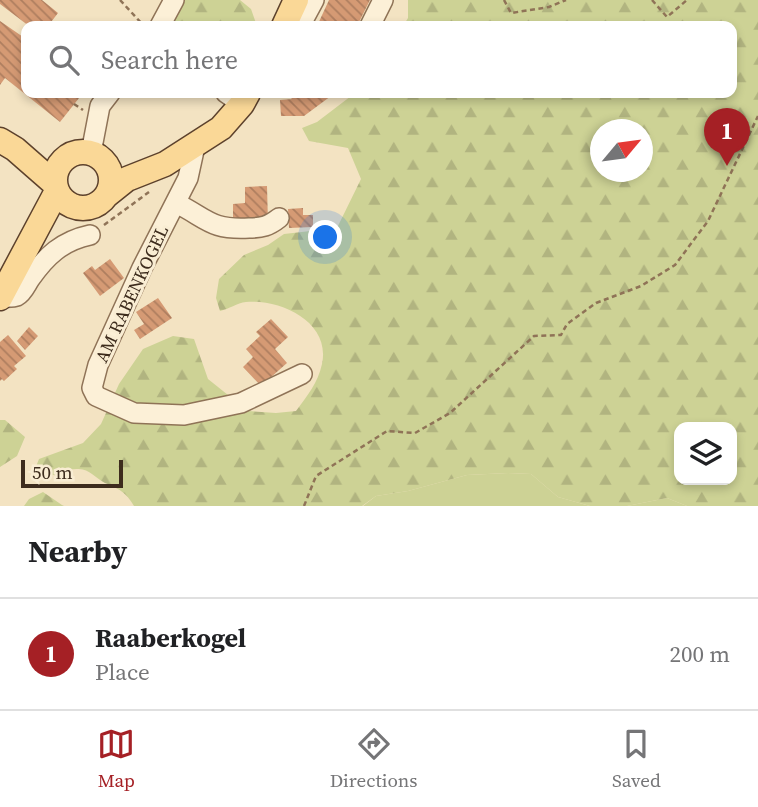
<!DOCTYPE html>
<html lang="en">
<head>
<meta charset="utf-8">
<style>
  body { margin:0; font-family:"Source Serif 4",serif; background:#f6f6f6; color:#202124 }
  .controls { position:absolute; right:21px; bottom:21px; display:grid; overflow:hidden; border-radius:14px; box-shadow:0 4px 10px #0003 }
  .controls button { width:63px; height:63px; display:grid; place-items:center; padding:0; border:0; border-bottom:2px solid #e0e0e0; background:#fff; color:#202124; font:35px sans-serif }
  .compass { position:absolute; left:590px; top:119px; width:63px; height:63px; border-radius:50%; background:#fff; box-shadow:0 4px 10px #0003; rotate:61deg }
  .scale { position:absolute; left:21px; bottom:18px; width:102px; box-sizing:border-box; padding-left:7px; border:4px solid #3d2c1d; border-top:0; font-size:19px; line-height:24px; white-space:nowrap; color:#3d2c1d; -webkit-text-stroke:5px #f9edd3; paint-order:stroke }
  .you { position:absolute; left:326px; top:238px; width:24px; height:24px; margin:-18px; border:5px solid #fff; border-radius:50%; background:#1a73e8; box-shadow:0 0 0 10px #1a73e833 }
  .badge { display:grid; place-items:center; width:46px; height:46px; border-radius:50%; background:#a52025; color:#fff; font-size:23px; font-weight:700 }
  .pin { position:absolute; translate:-50% -58px; filter:drop-shadow(0 2px 4px #0008) }
  .pin::after { content:''; position:absolute; top:37px; width:24px; height:21px; background:inherit; clip-path:polygon(0 0,100% 0,50% 100%) }
  .list { margin:0; padding:0; list-style:none }
  h2 { display:flex; justify-content:space-between; align-items:center; height:91px; margin:0; padding:0 28px; font-size:30px }
  h2 small { font-size:23px; font-weight:400; color:#757577 }
  .list li { display:grid; grid-template-columns:46px 1fr auto; gap:21px; align-items:center; box-sizing:border-box; height:112px; padding:0 28px; border-top:2px solid #e0e0e0 }
  .list b { display:block; font-size:26px; white-space:nowrap }
  .list p { margin:0; font-size:23px; white-space:nowrap; color:#757577 }
  .list em { font-size:23px; font-style:normal; color:#757577 }
  .icon { flex:none; width:38px; height:38px; fill:none; stroke:currentColor; stroke-width:2; stroke-linecap:round; stroke-linejoin:round }
  .map { position:relative; flex:none; width:758px; height:506px; overflow:hidden }
  .search { position:absolute; background:#fff; box-shadow:0 4px 10px #0003; left:21px; right:21px; top:21px; height:77px; display:flex; align-items:center; gap:18px; box-sizing:border-box; padding:0 24px; border-radius:14px; color:#757577; font-size:26px }
  .sheet { height:203px; background:#fff }
  nav { display:flex; justify-content:space-around; align-items:center; box-sizing:border-box; height:98px; border-top:2px solid #e0e0e0; background:#fff; font-size:19px; color:#757577 }
  nav a { display:grid; justify-items:center; gap:4px }
  nav .on { color:#a52025 }
  .map>svg:first-child { display:block }
  .grass { fill:#cdd295 }
  .forest { fill:url(#forest-firs); fill-rule:evenodd }
  .building { fill:url(#building-back-hatch) }
  .lines { fill:none; stroke-linecap:round; stroke-linejoin:round }
  .minor-casing { stroke:#8f7357; stroke-width:22 }
  .major-casing { stroke:#5c412c; stroke-width:27 }
  .path { stroke:#8f7357; stroke-width:2.5; stroke-dasharray:5 3.5; stroke-linecap:butt }
  .minor { stroke:#fcf0d7; stroke-width:19 }
  .major { stroke:#fad897; stroke-width:24 }
  .labels { text-anchor:middle; stroke-width:6; stroke-linejoin:round; paint-order:stroke }
  .street-label { font-size:18px; fill:#3d2c1d; stroke:#f9edd3 }
</style>
</head>
<body>
<div class="map">
<svg width="758" height="506" viewBox="0 0 758 506">
  <defs>
    <pattern id="forest-firs" width="22" height="20" patternUnits="userSpaceOnUse" patternTransform="scale(1.75)"><rect width="22" height="20" fill="#cdd295"/><path d="M5 1l3.5 6h-7zM16 11l3.5 6h-7z" fill="#b1b480"/></pattern>
    <pattern id="building-back-hatch" width="6" height="6" patternUnits="userSpaceOnUse" patternTransform="scale(1.75)"><rect width="6" height="6" fill="#d59a74"/><path d="M-1 5l2 2M0 0l6 6M5-1l2 2" fill="none" stroke="#ae7e5f"/></pattern>
  </defs>
  <rect width="100%" height="100%" fill="#f3e3c2"/>
  <path class="grass" d="M508,473L531,474L558,497L590,506H363L376,496L408,491L467,475Z
    M667,498L687,506H627Z"/>
  <path class="forest" d="M181,0H240L251,9L257,26H167Z
    M408,0H758V506H687L667,498L627,506H590L558,497L531,474L508,473L467,475L408,491L376,496L362,506H134C126,492 119,489 105,483C95,478 89,468 77,469C65,469 56,475 45,477L35,469L39,459L83,443L101,424L119,384L143,349L173,336L194,339L208,379L248,411L276,413L296,411C307,396 318,383 322,364C331,322 281,299 246,302C237,303 229,309 220,311L216,298L219,279L244,255L268,245L284,234L337,228L361,179L348,148L309,141L302,128L317,122L355,93H732V26H403L408,18ZM600,130H642V172H600ZM679,427H732V480H679Z
    M0,420H5L25,437L17,456L0,467Z
    M43,492L62,505L64,506H24L29,499Z"/>
  <path class="building" d="M0,0H42L58,13L48,26H29L0,4Z
    M329,0H370L357,26H317Z
    M0,21L26,39V93H83L60,122L5,78L0,85Z
    M297,93H335L304,116H281L280,100L292,99L290,97Z
    M267,186L268,223H233V204L245,203V187Z
    M303,208V215H313V227L289,228L288,209Z
    M110,259L124,278L100,296L83,273L92,266L95,270Z
    M158,298L172,318L140,339L134,330L144,324L136,312Z
    M271,319L288,337L275,349L287,363L261,386L243,367L253,357L246,349L260,336L256,332Z
    M29,327L38,336L25,350L17,341Z
    M8,335L26,356L14,366L17,369L4,381L2,379L0,381V342Z"/>
  <g class="lines">
    <g class="minor-casing">
      <path id="minor" d="M160,26L174,0
        M300,26L314,0
        M370,26L383,0
        M226,93L242,104
        M195,146L188,178L142,268L98,365L92,388L96,396L134,413L184,415L241,403L302,374
        M91,153L100,106L110,93
        M176,203C208,219 210,230 249,228C262,228 269,226 279,218
        M0,297C5,297 12,298 17,296C23,293 26,285 30,279C46,256 62,241 90,235"/>
    </g>
    <g class="major-casing">
      <path id="major" d="M284,26L296,0
        M0,140L15,149L55,184
        M55 180a28 28 0 1 1 56 0a28 28 0 1 1-56 0Z
        M107,195L127,179L165,164L221,128L242,104L248,93
        M0,298L57,191"/>
    </g>
    <path class="path" d="M120,0L144,26
      M504,0L511,13L549,7L566,0
      M652,0L667,17L687,0
      M74,104L83,110
      M104,225L149,192
      M304,506L316,476L387,431L415,433L450,413L534,336L561,335L567,324L596,303L641,286L675,265L708,221L758,116"/>
    <use href="#minor" class="minor"/>
    <use href="#major" class="major"/>
  </g>
  <g class="labels">
    <g class="street-label">
      <text transform="translate(132 294) rotate(-65)" y="6">AM RABENKOGEL</text>
    </g>
  </g>
</svg>
<div class="controls">
<button><svg class="icon" aria-label="layers" viewBox="0 0 24 24"><path d="M12 4l9 5-9 5-9-5zM3 14l9 5 9-5"/></svg></button>
</div>
<svg class="compass" viewBox="-18 -18 36 36"><path d="M0-13l5 13h-10z" fill="#e53935"/><path d="M0 13l5-13h-10z" fill="#757577"/></svg>
<div class="scale">50 m</div>
<div class="you"></div>
<div class="pin badge" style="left:727px;top:166px">1</div>
<div class="search"><svg class="icon" aria-label="search" viewBox="0 0 24 24"><circle cx="10" cy="10" r="6"/><path d="M15 15l6 6"/></svg>Search here</div>
</div>
<section class="sheet">
<h2>Nearby<small></small></h2>
<ul class="list">
<li><span class="badge">1</span><div><b>Raaberkogel</b><p>Place</p></div><em>200 m</em></li>
</ul>
</section>
<nav>
<a class="on"><svg class="icon" aria-label="map" viewBox="0 0 24 24"><path d="M3 6l6-2 6 2 6-2v14l-6 2-6-2-6 2zM9 4v14M15 6v14"/></svg>Map</a>
<a><svg class="icon" aria-label="directions" viewBox="0 0 24 24"><path d="M12 3l9 9-9 9-9-9zM9 14v-3h6M13 9l2 2-2 2"/></svg>Directions</a>
<a><svg class="icon" aria-label="saved" viewBox="0 0 24 24"><path d="M7 4h10v16l-5-4-5 4z"/></svg>Saved</a>
</nav>
</body>
</html>
